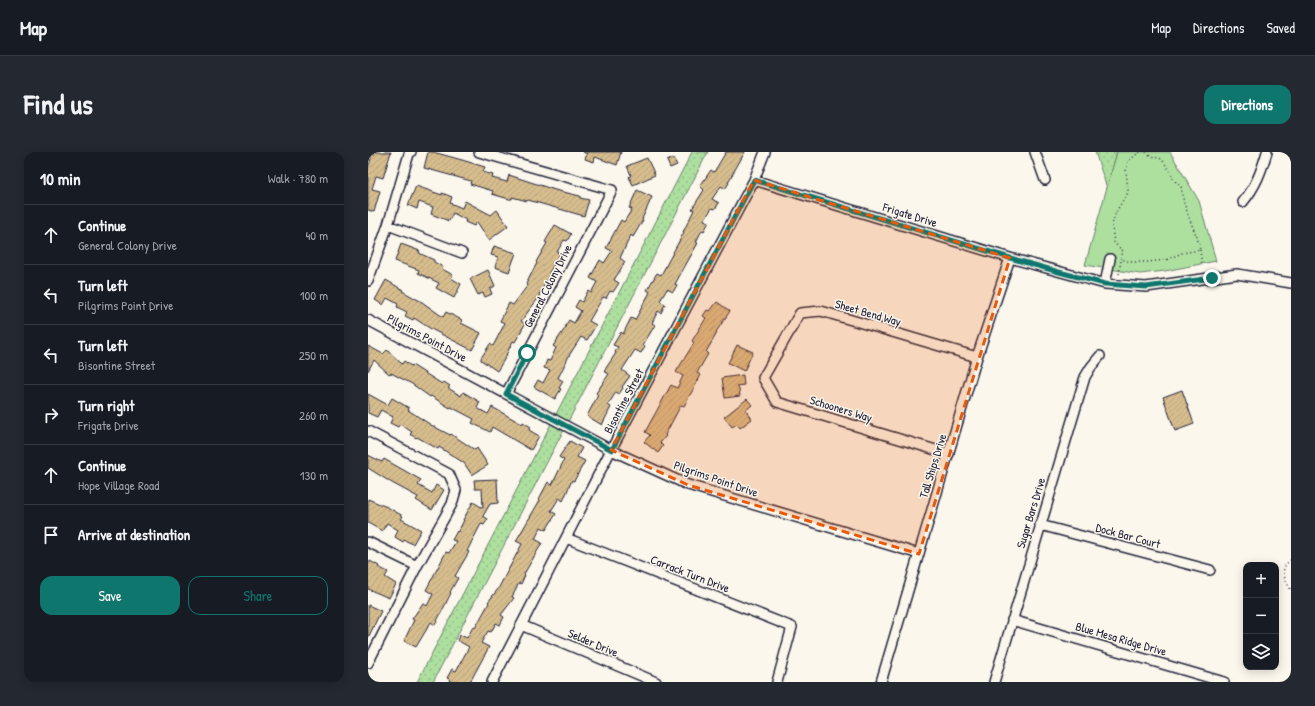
<!DOCTYPE html>
<html lang="en">
<head>
<meta charset="utf-8">
<style>
  body { margin:0; font-family:"Patrick Hand",sans-serif; background:#242831; color:#f1f3f6 }
  .controls { position:absolute; right:12px; bottom:12px; display:grid; overflow:hidden; border-radius:8px; box-shadow:0 2px 10px #0003 }
  .controls button { width:36px; height:36px; display:grid; place-items:center; padding:0; border:0; border-bottom:1px solid #363941; background:#171b24; color:#f1f3f6; font:20px sans-serif }
  .stop { position:absolute; width:12px; height:12px; margin:-9px; border:3px solid #0f766e; border-radius:50%; background:#fff }
  .stop.end { background:#0f766e; border-color:#fff; box-shadow:0 1px 4px #0008 }
  .list { margin:0; padding:0; list-style:none }
  h2 { display:flex; justify-content:space-between; align-items:center; height:52px; margin:0; padding:0 16px; font-size:17px }
  h2 small { font-size:13px; font-weight:400; color:#9ea1a6 }
  .list li { display:grid; grid-template-columns:26px 1fr auto; gap:12px; align-items:center; box-sizing:border-box; height:60px; padding:0 16px; border-top:1px solid #363941 }
  .list b { display:block; font-size:15px; white-space:nowrap }
  .list p { margin:0; font-size:13px; white-space:nowrap; color:#9ea1a6 }
  .list em { font-size:13px; font-style:normal; color:#9ea1a6 }
  .actions { display:flex; gap:8px; padding:12px 16px }
  .actions a { flex:1; padding:9px 0; border:1px solid #0f766e; border-radius:12px; text-align:center; font-size:14px; color:#0f766e }
  .actions .main { background:#0f766e; color:#fff }
  .icon { flex:none; width:22px; height:22px; fill:none; stroke:currentColor; stroke-width:2; stroke-linecap:round; stroke-linejoin:round }
  .map { position:relative; flex:none; width:923px; height:530px; overflow:hidden; border-radius:12px }
  header { display:flex; align-items:center; gap:24px; box-sizing:border-box; height:56px; padding:0 20px; background:#171b24; border-bottom:1px solid #363941 }
  header strong { font-size:19px }
  nav { display:flex; gap:22px; margin-inline-start:auto; font-size:14px }
  .intro { display:flex; align-items:center; justify-content:space-between; box-sizing:border-box; height:96px; padding:0 24px }
  h1 { margin:0; font-size:28px }
  .button { padding:10px 18px; border-radius:12px; background:#0f766e; color:#fff; font-size:14px; font-weight:700 }
  main { display:flex; gap:24px; padding:0 24px }
  aside { flex:1; background:#171b24; border-radius:12px; box-shadow:0 2px 10px #0003 }
  .map>svg:first-child { display:block }
  .grass { fill:url(#grass-dots); stroke:#68806d }
  .park { fill:#addf9f; stroke:#68806d }
  .building { fill:url(#building-hatch); stroke:#22223b }
  .lines { fill:none; stroke-linecap:round; stroke-linejoin:round }
  .minor-casing { stroke:#22223b; stroke-width:12 }
  .path { stroke:#22223b; stroke-width:1.5; stroke-dasharray:1 3; stroke-linecap:butt }
  .minor { stroke:#fbf7ec; stroke-width:9 }
  .route { stroke:#0f766e; stroke-width:5 }
  .marked { fill:#e8590c; fill-opacity:0.2; stroke:#e8590c; stroke-width:3; stroke-dasharray:8 5; stroke-linejoin:round }
  .labels { text-anchor:middle; stroke-width:3; stroke-linejoin:round; paint-order:stroke }
  .street-label { font-size:12px; fill:#22223b; stroke:#fbf7ec }
</style>
</head>
<body>
<header>
<strong>Map</strong>
<nav><a>Map</a><a>Directions</a><a>Saved</a></nav>
</header>
<div class="intro"><h1>Find us</h1><a class="button">Directions</a></div>
<main>
<aside>
<h2>10 min<small>Walk · 780 m</small></h2>
<ul class="list">
<li><svg class="icon" aria-label="ahead" viewBox="0 0 24 24"><path d="M12 20V5M6 11l6-6 6 6"/></svg><div><b>Continue</b><p>General Colony Drive</p></div><em>40 m</em></li>
<li><svg class="icon" aria-label="left" viewBox="0 0 24 24"><path d="M17 20v-9H6M10 6l-5 5 5 5"/></svg><div><b>Turn left</b><p>Pilgrims Point Drive</p></div><em>100 m</em></li>
<li><svg class="icon" aria-label="left" viewBox="0 0 24 24"><path d="M17 20v-9H6M10 6l-5 5 5 5"/></svg><div><b>Turn left</b><p>Bisontine Street</p></div><em>250 m</em></li>
<li><svg class="icon" aria-label="right" viewBox="0 0 24 24"><path d="M7 20v-9h11M14 6l5 5-5 5"/></svg><div><b>Turn right</b><p>Frigate Drive</p></div><em>260 m</em></li>
<li><svg class="icon" aria-label="ahead" viewBox="0 0 24 24"><path d="M12 20V5M6 11l6-6 6 6"/></svg><div><b>Continue</b><p>Hope Village Road</p></div><em>130 m</em></li>
<li><svg class="icon" aria-label="arrive" viewBox="0 0 24 24"><path d="M6 21V4h12l-3 4 3 4H6"/></svg><div><b>Arrive at destination</b></div></li>
</ul>
<div class="actions"><a class="main">Save</a><a>Share</a></div>
</aside>
<div class="map">
<svg width="923" height="530" viewBox="0 0 923 530">
  <defs>
    <pattern id="grass-dots" width="8" height="8" patternUnits="userSpaceOnUse"><rect width="8" height="8" fill="#addf9f"/><path d="M2 2h.1M6 6h.1" fill="none" stroke="#95bf8a" stroke-width="1.8" stroke-linecap="round"/></pattern>
    <pattern id="building-hatch" width="6" height="6" patternUnits="userSpaceOnUse"><rect width="6" height="6" fill="#d7bd8d"/><path d="M-1 1l2-2M0 6l6-6M5 7l2-2" fill="none" stroke="#b8a27b"/></pattern>
  </defs>
  <rect width="100%" height="100%" fill="#fbf7ec"/>
  <filter id="ink" filterUnits="userSpaceOnUse"><feTurbulence type="fractalNoise" baseFrequency=".025" numOctaves="2"/><feDisplacementMap in="SourceGraphic" scale="8" xChannelSelector="R" yChannelSelector="G"/><feConvolveMatrix kernelMatrix="1 2 1 2 8 2 1 2 1" color-interpolation-filters="sRGB"/></filter>
  <g filter="url(#ink)">
    <path class="grass" d="M324,0H340L65,530H49Z
      M727,0H749L739,36Z"/>
    <path class="park" d="M749,0H802L831,49L848,109L797,119L772,122L717,113Z"/>
    <path class="building" d="M6,0H23L15,26L8,24L4,37L12,39L6,60L0,58V17L4,2L6,3Z
      M60,0H65L94,8L117,15L115,20L125,23L124,26L139,30L141,23L187,38L212,44V46L221,48L216,64L160,48L159,49L144,45V47H141L124,42L125,39L102,32L103,29L56,16Z
      M215,0H253L249,13L227,5L226,10L217,7L219,2Z
      M358,0H377L360,30L361,31L357,37L353,34L344,47L351,51L347,57L344,56L336,68L341,70L336,79L334,78L328,90L330,91L307,132L309,133L305,140L299,137L292,149L297,152L293,161L290,159L284,171L287,173L275,193L277,194L273,201L267,198L254,218L262,224L254,235L255,236L251,242L248,240L240,253L243,255L234,273L219,264L230,243L228,241L241,222L236,219L248,201L247,200L250,195L245,193L253,180L255,182L263,166L267,168L282,140L279,138L289,121L293,123L316,80H315L326,58L324,57L336,38L332,34L343,18L346,20Z
      M279,6L287,23L265,33L261,25L263,23L259,14Z
      M305,6L309,13L302,16L299,9Z
      M48,34L74,43V41L84,45L82,51L94,56L97,49L123,63L129,58L140,74L121,88L109,70L106,74L97,70L98,68L85,61L81,69L63,62L65,55L51,50L49,57L40,53Z
      M269,38L284,45L274,67L275,68L265,85L263,83L252,106L257,110L246,128L251,131L245,140L242,139L238,146L235,145L221,169L228,173L219,188L213,185L202,202L190,226L195,229L191,236L193,237L187,247L166,235L170,228L175,231L182,218L176,216L179,208L182,209L188,196L185,194L198,175L197,174L201,168L206,171L213,159L207,155L211,148L214,150L220,139L223,141L229,130L222,126L232,108L236,111L244,99L238,96L253,68L256,70L264,57L261,56Z
      M187,73L203,82L199,89L196,88L189,100L192,102L181,121L182,122L171,143L172,144L153,169L157,172L147,190L145,189L138,203H139L129,219L113,208V206L122,192L125,194L137,171L132,169L141,151L145,153L160,133L158,132L169,111L168,110L179,91L177,90Z
      M33,92L52,99L51,101L66,108V110L75,115L74,117L85,123L83,126L93,132L86,146L68,136L71,131L50,121L51,118L27,109Z
      M126,94L148,101L141,120L127,115L130,105L123,103Z
      M120,118L127,134L122,137L124,142L117,145L115,141L110,143L102,127Z
      M18,128L35,138L34,139L54,150L75,165L78,160L94,168L93,171L113,181L104,198L63,177L46,166L45,168L37,164L39,160L29,155L30,152L19,146L15,153L7,148Z
      M349,150L362,159L348,180L349,181L338,200L340,202L329,221L333,223L316,254L313,253L297,283L298,284L292,291L295,294L290,301L276,290L282,283L277,280L303,233L309,236L315,224L308,220L326,191L324,189L338,166L335,164L339,158L342,159Z
      M369,193L385,200L376,219L360,211Z
      M0,194L15,202L19,198L34,212L36,209L43,214L44,213L74,232L76,230L82,234L80,236L93,244L95,240L112,250L109,256L120,262L124,255L154,272L155,270L163,275L161,278L171,284L163,298L124,275L122,280L104,271L106,267L83,255L82,256L63,244L62,245L44,232L23,221L21,222L6,208L0,219Z
      M375,223L376,233L369,234L371,237L372,244L357,246L354,226Z
      M814,238L826,272L807,279L795,245Z
      M0,242L20,253L24,246L41,256L40,258L63,273L82,283L83,282L107,298L109,296L120,313L104,323L96,311L71,295L70,297L49,285L48,286L42,282L44,280L32,272L30,275L22,271L25,265L13,258L9,265L0,261Z
      M379,247L384,253L378,258L384,267L372,276L369,272L364,275L356,265Z
      M202,289L214,296L209,305L217,309L206,329L204,328L195,349L191,346L183,359L188,362L178,378L173,375L167,387L174,391L156,422L157,423L153,432L151,431L144,445L146,446L133,463L136,465L132,473L128,471L123,480L120,479L113,491L121,495L102,530H81L83,528L79,526L84,517L88,519L101,495L89,488L92,483L99,486L105,475L107,476L121,451L120,450L130,437L154,392L148,389L172,348L171,347L180,330L184,333L196,308L191,305Z
      M0,303L14,310L16,307L53,328L50,333L64,341L68,333L76,338L64,358L48,348L50,345L24,331L0,316Z
      M129,327L130,351L122,352L115,364L120,367L116,373L113,372L99,399L101,400L87,424L90,426L82,440L83,441L67,473L63,470L48,495L36,489L46,468L44,467L55,451L59,454L65,442L58,438L78,400L81,401L88,389L84,388L89,379L90,380L96,368H95L105,350L115,356L114,337H107L106,328Z
      M0,347L19,355L35,364L33,367L53,378L45,392L36,388L35,390L27,385L30,378L19,371L14,379L0,371Z
      M2,409L11,414L10,415L20,420L17,425L28,432L21,446L0,437V413Z
      M0,453L13,459L0,486Z"/>
    <g class="lines">
      <g class="minor-casing">
        <path id="minor" d="M111,0L244,38L138,242
          M667,0L677,28
          M386,28L642,106L737,132L778,135L869,122L923,131
          M875,50C888,34 893,20 899,0
          M20,73L94,101
          M0,129L20,73L41,2L43,0
          M737,132L742,107
          M0,168L243,298L320,333L551,402
          M0,279L81,322L88,338L84,352L49,414L0,511
          M581,302L409,250L395,226L432,161L453,159L609,205
          M672,373L842,418
          M198,386L424,475L409,530
          M0,390L49,414
          M644,468L856,530
          M153,473L288,530
          M124,530L243,298L386,28L397,0
          M513,530L609,205L642,106
          M626,530L717,225L723,215L732,204"/>
      </g>
      <path class="path" d="M772,0L760,9L758,19L760,38L759,42L749,58L745,69L744,74L746,91L755,99L753,107L763,110H780L798,108L814,101L832,98L829,85L823,71L816,51L813,35L805,27L803,21L794,7L783,4L778,0
        M832,98L834,114
        M751,122L753,108
        M923,408C910,416 917,428 923,438"/>
      <use href="#minor" class="minor"/>
    </g>
  </g>
  <g class="lines" filter="url(#ink)">
    <path class="route" d="M159,201L138,242L244,298L386,28L642,106L691,120L737,132L778,135L844,126"/>
  </g>
  <path class="marked" d="M386,28L642,106L551,402L320,333L243,298Z"/>
  <g class="labels">
    <g class="street-label">
      <text transform="translate(542 63) rotate(17)" y="4">Frigate Drive</text>
      <text transform="translate(180 134) rotate(-63)" y="4">General Colony Drive</text>
      <text transform="translate(500 161) rotate(16)" y="4">Sheet Bend Way</text>
      <text transform="translate(59 186) rotate(28)" y="4">Pilgrims Point Drive</text>
      <text transform="translate(256 249) rotate(-62)" y="4">Bisontine Street</text>
      <text transform="translate(473 257) rotate(17)" y="4">Schooners Way</text>
      <text transform="translate(565 314) rotate(-73)" y="4">Tall Ships Drive</text>
      <text transform="translate(348 327) rotate(19)" y="4">Pilgrims Point Drive</text>
      <text transform="translate(663 361) rotate(-73)" y="4">Sugar Bars Drive</text>
      <text transform="translate(760 384) rotate(15)" y="4">Dock Bar Court</text>
      <text transform="translate(322 422) rotate(21)" y="4">Carrack Turn Drive</text>
      <text transform="translate(753 487) rotate(16)" y="4">Blue Mesa Ridge Drive</text>
      <text transform="translate(225 491) rotate(23)" y="4">Selder Drive</text>
    </g>
  </g>
</svg>
<div class="controls">
<button>+</button>
<button>−</button>
<button><svg class="icon" aria-label="layers" viewBox="0 0 24 24"><path d="M12 4l9 5-9 5-9-5zM3 14l9 5 9-5"/></svg></button>
</div>
<div class="stop" style="left:159px;top:201px"></div>
<div class="stop end" style="left:844px;top:126px"></div>
</div>
</main>
</body>
</html>
